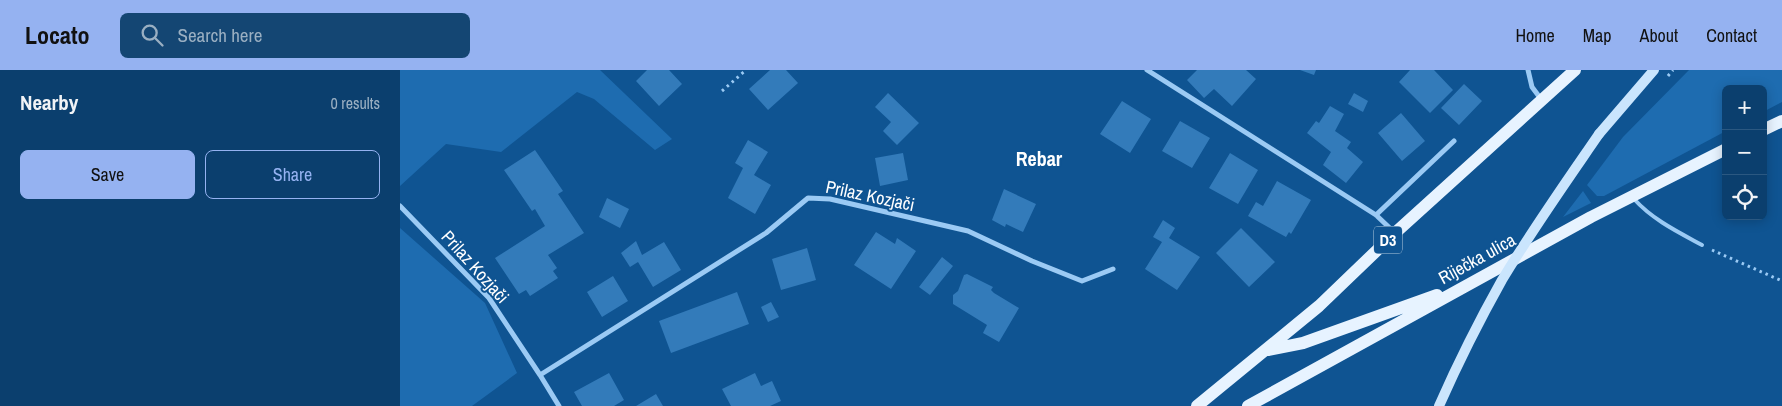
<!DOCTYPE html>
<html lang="en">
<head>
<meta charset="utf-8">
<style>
  body { margin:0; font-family:"Archivo Narrow",sans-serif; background:#144673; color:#f1f3f6 }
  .controls { position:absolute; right:15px; top:15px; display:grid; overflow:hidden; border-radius:8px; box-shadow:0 2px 12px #0003 }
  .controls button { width:45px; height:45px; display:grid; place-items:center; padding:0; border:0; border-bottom:1px solid #2b5881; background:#0b3f6e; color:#f1f3f6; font:25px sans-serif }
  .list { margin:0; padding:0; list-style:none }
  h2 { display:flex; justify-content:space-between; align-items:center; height:65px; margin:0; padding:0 20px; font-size:21px }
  h2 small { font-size:16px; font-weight:400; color:#9aafc2 }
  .actions { display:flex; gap:10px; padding:15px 20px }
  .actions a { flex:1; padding:11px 0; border:1px solid #95b2f1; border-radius:8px; text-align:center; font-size:18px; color:#95b2f1 }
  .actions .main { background:#95b2f1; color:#111 }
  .icon { flex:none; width:28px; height:28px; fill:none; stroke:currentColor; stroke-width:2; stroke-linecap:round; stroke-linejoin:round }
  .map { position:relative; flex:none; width:1382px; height:336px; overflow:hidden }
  header { display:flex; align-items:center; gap:30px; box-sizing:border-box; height:70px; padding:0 25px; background:#95b2f1; color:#111 }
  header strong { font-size:24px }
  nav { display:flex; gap:28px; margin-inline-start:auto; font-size:18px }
  .search { width:350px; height:45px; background:#144673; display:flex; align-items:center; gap:12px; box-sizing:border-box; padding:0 18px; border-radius:8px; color:#9aafc2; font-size:19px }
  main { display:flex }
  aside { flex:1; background:#0b3f6e }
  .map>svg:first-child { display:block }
  .green { fill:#1e6cb0 }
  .building { fill:#337bba }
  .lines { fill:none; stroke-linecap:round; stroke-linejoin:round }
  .path { stroke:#9bcaf4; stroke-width:3; stroke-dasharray:2.5 4; stroke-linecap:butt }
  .lane { stroke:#9bcaf4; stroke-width:4 }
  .street { stroke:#9bcaf4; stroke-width:5 }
  .secondary { stroke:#cae5fd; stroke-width:10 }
  .primary { stroke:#e7f3ff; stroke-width:12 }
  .secondary-bridge { stroke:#cae5fd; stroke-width:10 }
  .labels { text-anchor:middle; stroke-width:4; stroke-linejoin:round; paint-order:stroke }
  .shield { fill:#0f5492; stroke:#b7ccde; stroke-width:1 }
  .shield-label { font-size:16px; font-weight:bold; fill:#fff }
  .street-label { font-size:18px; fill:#fff; stroke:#0f5492 }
  .quarter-label { font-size:20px; font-weight:bold; fill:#fff; stroke:#0f5492 }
</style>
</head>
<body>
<header>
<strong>Locato</strong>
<div class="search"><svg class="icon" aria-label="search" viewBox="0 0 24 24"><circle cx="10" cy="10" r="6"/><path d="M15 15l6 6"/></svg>Search here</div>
<nav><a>Home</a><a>Map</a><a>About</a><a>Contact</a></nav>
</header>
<main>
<aside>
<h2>Nearby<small>0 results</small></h2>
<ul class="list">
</ul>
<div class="actions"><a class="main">Save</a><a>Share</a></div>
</aside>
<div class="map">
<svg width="1382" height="336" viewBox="0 0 1382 336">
  <rect width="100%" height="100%" fill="#0f5492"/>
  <path class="green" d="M0,0H200L272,69L255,80L194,29L177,22L101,82L46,74L0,116Z
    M1289,0H1382V32L1363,42V19H1326V61L1204,126H1197L1187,115L1223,67Z
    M1183,121L1191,133L1163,147Z
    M0,158L85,233L117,303L72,336H0Z"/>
  <path class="building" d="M247,0H269L282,14L259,36L236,11Z
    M370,0H386L398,13L368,40L349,19Z
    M797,0H846L856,9L832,36L814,19L804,28L787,10Z
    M900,0H916L914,5Z
    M1010,0H1034L1053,20L1030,43L999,12Z
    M1064,14L1082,31L1059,55L1041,38Z
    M488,23L519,53L497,75L483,61L491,52L475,37Z
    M954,23L968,31L963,42L948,34Z
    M722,31L751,49L730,83L700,64Z
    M930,36L944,44L935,61L951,72L947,78L963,92L946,113L923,95L931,82L907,63L916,51L919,53Z
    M1001,43L1025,71L1002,91L978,63Z
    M780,51L810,68L792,98L762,81Z
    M348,70L368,82L354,105L371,115L355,144L328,128L343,98L335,93Z
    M135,80L163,121L158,124L184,163L148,185L157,198L153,201L158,208L130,226L126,220L119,224L95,188L145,156L135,139L132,141L104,100Z
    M503,83L508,110L480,116L475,88Z
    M830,83L858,100L838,134L809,118Z
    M877,111L911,130L891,164L889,162L886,167L848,146L856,132L863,136Z
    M604,119L636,134L623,162L606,154L605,157L592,150Z
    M207,128L229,139L220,158L199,147Z
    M763,150L775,158L769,168L800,187L777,220L745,199L762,172L753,167Z
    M841,158L875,192L849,217L816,183Z
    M476,162L495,174L497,168L516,181L491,219L454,195Z
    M236,171L242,185L264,172L281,200L253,217L238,192L230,197L221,183Z
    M407,178L416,210L381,220L372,189Z
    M542,187L553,196L530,225L519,217Z
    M567,204L593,217L591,220L594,223L619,238L599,272L583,263L587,255L553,234V225L558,221L564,205Z
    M213,206L228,231L202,247L187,222Z
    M337,222L349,254L271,283L259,251Z
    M371,232L379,247L368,252L361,237Z
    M209,303L224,330L214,336H182L174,322Z
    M355,303L361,316L372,311L381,331L370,336H331L322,319Z
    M256,324L263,336H236Z"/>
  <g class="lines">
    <path class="path" d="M1268,6L1273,0
      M322,21L346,0
      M1312,180L1382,211"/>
    <path class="lane" d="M1234,129C1253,150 1278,162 1302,175"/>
    <path class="street" d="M747,0L976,145L995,163
      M1128,0L1132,17L1141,29
      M0,136L89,228L140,305L159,336
      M976,145L1054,71
      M140,305L366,163L408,128L430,129L568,161L632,191L682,211L713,199"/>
    <path class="secondary" d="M1199,64L1254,0"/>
    <path class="primary" d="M1363,60L1382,51
      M868,280L903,273L1037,225
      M797,336L919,236L995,163L1175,0
      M848,336L1191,147L1326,79"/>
    <path class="secondary-bridge" d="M1039,336C1058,293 1079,251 1102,210C1132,160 1166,112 1199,64"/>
  </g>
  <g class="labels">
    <rect class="shield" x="974" y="156.5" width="28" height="27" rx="4"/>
    <g class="shield-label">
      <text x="988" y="176">D3</text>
    </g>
    <g class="street-label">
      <text transform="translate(470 126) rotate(12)" y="6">Prilaz Kozjači</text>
      <text transform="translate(1077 189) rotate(-29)" y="6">Riječka ulica</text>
      <text transform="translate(75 197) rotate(48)" y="6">Prilaz Kozjači</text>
    </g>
    <g class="quarter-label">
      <text x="639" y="96">Rebar</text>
    </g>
  </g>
</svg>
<div class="controls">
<button>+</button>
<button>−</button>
<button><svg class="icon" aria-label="locate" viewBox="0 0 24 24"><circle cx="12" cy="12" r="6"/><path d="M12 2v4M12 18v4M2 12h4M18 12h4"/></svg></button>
</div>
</div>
</main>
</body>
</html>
